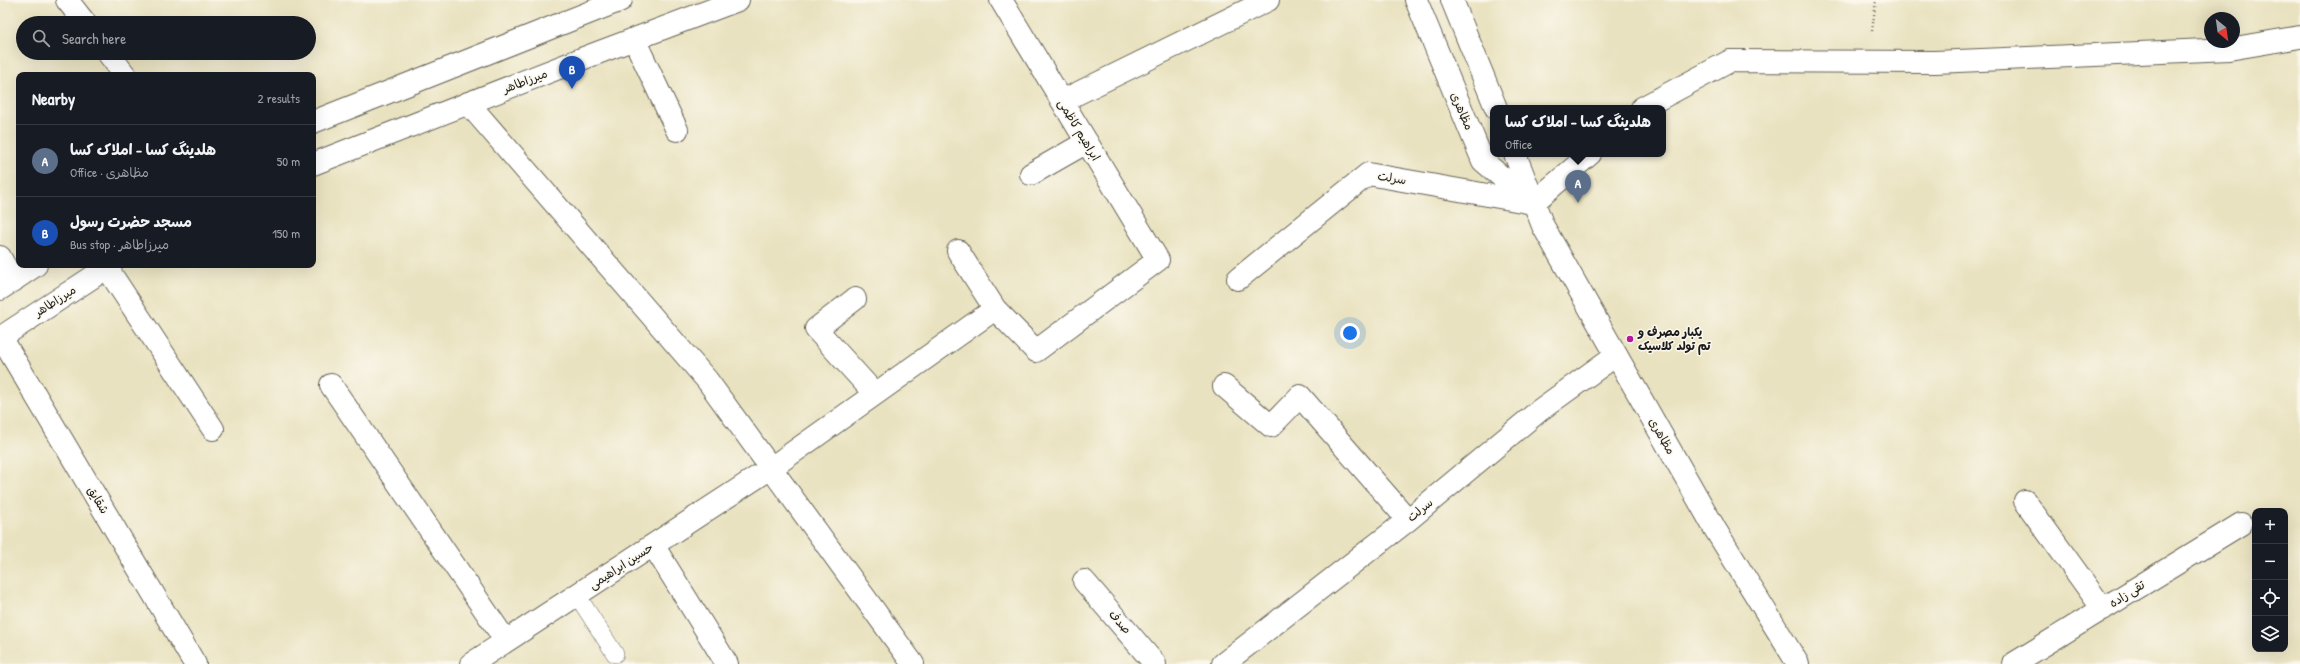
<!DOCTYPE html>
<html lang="en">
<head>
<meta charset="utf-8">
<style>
  body { margin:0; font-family:"Patrick Hand","Playpen Sans Arabic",sans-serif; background:#242831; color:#f1f3f6 }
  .controls { position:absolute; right:12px; bottom:12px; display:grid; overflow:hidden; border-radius:8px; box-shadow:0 4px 16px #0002 }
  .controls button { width:36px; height:36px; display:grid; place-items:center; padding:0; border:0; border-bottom:1px solid #363941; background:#171b24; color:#f1f3f6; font:20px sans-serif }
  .compass { position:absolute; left:2204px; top:12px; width:36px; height:36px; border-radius:50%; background:#171b24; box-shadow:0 4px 16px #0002; rotate:151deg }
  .you { position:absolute; left:1350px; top:333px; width:14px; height:14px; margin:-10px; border:3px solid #fff; border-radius:50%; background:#1a73e8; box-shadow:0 0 0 6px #1a73e833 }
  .badge { display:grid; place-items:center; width:26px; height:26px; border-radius:50%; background:#8c9099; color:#fff; font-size:13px; font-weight:700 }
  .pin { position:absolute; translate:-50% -33px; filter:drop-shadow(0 1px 2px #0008) }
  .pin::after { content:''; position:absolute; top:21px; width:14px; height:12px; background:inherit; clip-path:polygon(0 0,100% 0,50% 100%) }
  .popup { position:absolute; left:1490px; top:105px; width:176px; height:52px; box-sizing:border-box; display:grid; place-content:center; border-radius:8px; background:#171b24; filter:drop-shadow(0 1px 3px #0005); font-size:13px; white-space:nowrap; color:#9ea1a6 }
  .popup b { font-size:15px; color:#f1f3f6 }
  .popup::after { content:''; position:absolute; left:50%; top:100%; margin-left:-8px; border:8px solid transparent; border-top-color:#171b24 }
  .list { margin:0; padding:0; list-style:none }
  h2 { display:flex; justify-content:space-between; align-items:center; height:52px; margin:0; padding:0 16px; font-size:17px }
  h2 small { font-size:13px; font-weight:400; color:#9ea1a6 }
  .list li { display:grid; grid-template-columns:26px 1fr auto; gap:12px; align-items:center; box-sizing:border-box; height:72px; padding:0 16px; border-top:1px solid #363941 }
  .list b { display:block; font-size:15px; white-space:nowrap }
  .list p { margin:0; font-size:13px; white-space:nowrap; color:#9ea1a6 }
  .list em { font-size:13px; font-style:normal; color:#9ea1a6 }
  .icon { flex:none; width:22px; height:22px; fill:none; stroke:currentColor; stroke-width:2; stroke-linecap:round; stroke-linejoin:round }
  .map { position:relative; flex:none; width:2300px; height:664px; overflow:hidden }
  .search { position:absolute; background:#171b24; box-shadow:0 4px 16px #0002; left:16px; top:16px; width:300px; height:44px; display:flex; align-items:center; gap:10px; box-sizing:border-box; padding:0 14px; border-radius:22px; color:#9ea1a6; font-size:15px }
  .panel { position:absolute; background:#171b24; box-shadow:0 4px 16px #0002; left:16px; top:72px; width:300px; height:196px; border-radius:8px }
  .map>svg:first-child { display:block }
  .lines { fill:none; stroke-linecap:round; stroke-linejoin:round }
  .service-casing { stroke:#646155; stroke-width:18 }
  .minor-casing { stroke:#646155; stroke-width:24 }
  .secondary-casing { stroke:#646155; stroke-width:24 }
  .path { stroke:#646155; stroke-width:2.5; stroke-dasharray:1 3; stroke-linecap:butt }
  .service { stroke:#fff; stroke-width:17 }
  .minor { stroke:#fff; stroke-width:22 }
  .secondary { stroke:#fff; stroke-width:22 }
  .poi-dot { fill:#b5179e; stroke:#fbf7ec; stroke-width:1.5 }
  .labels { text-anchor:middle; stroke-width:3; stroke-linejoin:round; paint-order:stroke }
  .street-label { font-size:12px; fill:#1c1c1c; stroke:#fbf7ec }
  .poi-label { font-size:12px; font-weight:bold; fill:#1c1c1c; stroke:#fbf7ec; text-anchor:start }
</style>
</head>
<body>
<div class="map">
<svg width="2300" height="664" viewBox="0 0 2300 664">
  <rect width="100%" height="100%" fill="#fbf7ec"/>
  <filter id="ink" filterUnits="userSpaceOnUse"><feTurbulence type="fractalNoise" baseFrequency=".025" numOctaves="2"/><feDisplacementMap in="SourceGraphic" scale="8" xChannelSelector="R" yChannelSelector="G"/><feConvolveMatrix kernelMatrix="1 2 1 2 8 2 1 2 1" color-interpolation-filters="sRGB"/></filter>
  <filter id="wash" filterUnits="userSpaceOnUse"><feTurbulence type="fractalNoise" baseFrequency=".012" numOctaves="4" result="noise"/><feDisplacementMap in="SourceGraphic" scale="16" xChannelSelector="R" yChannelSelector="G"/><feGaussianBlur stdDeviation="0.9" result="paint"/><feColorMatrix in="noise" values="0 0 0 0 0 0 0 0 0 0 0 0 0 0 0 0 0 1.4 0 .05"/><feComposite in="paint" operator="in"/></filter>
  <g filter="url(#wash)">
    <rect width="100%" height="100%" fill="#e9e2c0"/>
  </g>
  <g filter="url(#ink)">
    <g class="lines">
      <g class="service-casing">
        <path id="service" d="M577,595L615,654"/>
      </g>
      <g class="minor-casing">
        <path id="minor" d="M67,0L85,23
          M634,39L677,130
          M108,53L125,75
          M1062,101L1268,0
          M468,103L707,380L913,664
          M1642,108L1730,61L1935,62L2229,49L2300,37
          M1031,174L1087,142
          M958,251L995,309
          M0,257L13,281
          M107,268L213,429
          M1238,279L1368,174L1533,203L1590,154
          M855,299L816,329L875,394
          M1,337L195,664
          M331,385L506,641
          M1224,386L1271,426L1300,396L1408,520
          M2025,501L2103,609
          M653,545L727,664
          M1084,581L1155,664
          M471,664L771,468L995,309L1036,351L1158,260L1001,0
          M1223,664L1408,520L1540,410L1616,355
          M2013,664L2241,524"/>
      </g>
      <g class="secondary-casing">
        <path id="secondary" d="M1416,0L1483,161L1532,203
          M1452,0L1496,108
          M313,122L621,0
          M1515,154L1543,226L1715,529L1798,664
          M313,164L584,58L738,0
          M0,289L36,265
          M0,338L111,265"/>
      </g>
      <path class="path" d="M1872,31L1876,0"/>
      <use href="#service" class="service"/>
      <use href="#minor" class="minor"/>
      <use href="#secondary" class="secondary"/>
    </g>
  </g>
  <circle class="poi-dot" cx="1630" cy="339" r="4"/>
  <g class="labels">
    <g class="street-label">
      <text transform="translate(525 81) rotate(-21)" y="4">میرزاطاهر</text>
      <text transform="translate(1462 111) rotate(67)" y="4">مظاهری</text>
      <text transform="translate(1079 130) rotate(59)" y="4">ابراهیم کاظمی</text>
      <text transform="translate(1392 178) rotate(10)" y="4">سرلت</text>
      <text transform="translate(55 301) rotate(-33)" y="4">میرزاطاهر</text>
      <text transform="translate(1662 436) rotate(60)" y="4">مظاهری</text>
      <text transform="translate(98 500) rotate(59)" y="4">شقایق</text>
      <text transform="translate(1420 510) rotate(-39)" y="4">سرلت</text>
      <text transform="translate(621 566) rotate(-33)" y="4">حسین ابراهیمی</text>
      <text transform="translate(2127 594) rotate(-32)" y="4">تقی زاده</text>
      <text transform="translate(1120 622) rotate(49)" y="4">صدف</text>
    </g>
    <g class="poi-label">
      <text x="1638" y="336">یکبار مصرف و<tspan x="1638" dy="14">تم تولد کلاسیک</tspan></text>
    </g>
  </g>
</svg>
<div class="controls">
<button>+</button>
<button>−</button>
<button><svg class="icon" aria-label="locate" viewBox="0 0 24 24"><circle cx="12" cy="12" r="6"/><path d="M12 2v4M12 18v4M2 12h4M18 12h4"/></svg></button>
<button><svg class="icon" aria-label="layers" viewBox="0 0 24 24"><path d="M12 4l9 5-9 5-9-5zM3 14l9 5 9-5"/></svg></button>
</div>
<svg class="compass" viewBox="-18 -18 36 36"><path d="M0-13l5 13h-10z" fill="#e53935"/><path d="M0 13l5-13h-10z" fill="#9ea1a6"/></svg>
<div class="you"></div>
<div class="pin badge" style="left:1578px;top:203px;background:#5c6f8a">A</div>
<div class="popup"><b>هلدینگ کسا - املاک کسا</b>Office</div>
<div class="pin badge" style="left:572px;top:89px;background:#1a4fb4">B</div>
<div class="search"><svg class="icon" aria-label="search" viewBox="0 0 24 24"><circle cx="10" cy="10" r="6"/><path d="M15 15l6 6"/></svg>Search here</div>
<section class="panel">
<h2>Nearby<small>2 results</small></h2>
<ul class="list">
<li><span class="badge" style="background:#5c6f8a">A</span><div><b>هلدینگ کسا - املاک کسا</b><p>Office · مظاهری</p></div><em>50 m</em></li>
<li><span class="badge" style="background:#1a4fb4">B</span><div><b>مسجد حضرت رسول</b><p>Bus stop · میرزاطاهر</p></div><em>150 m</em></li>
</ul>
</section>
</div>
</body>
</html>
